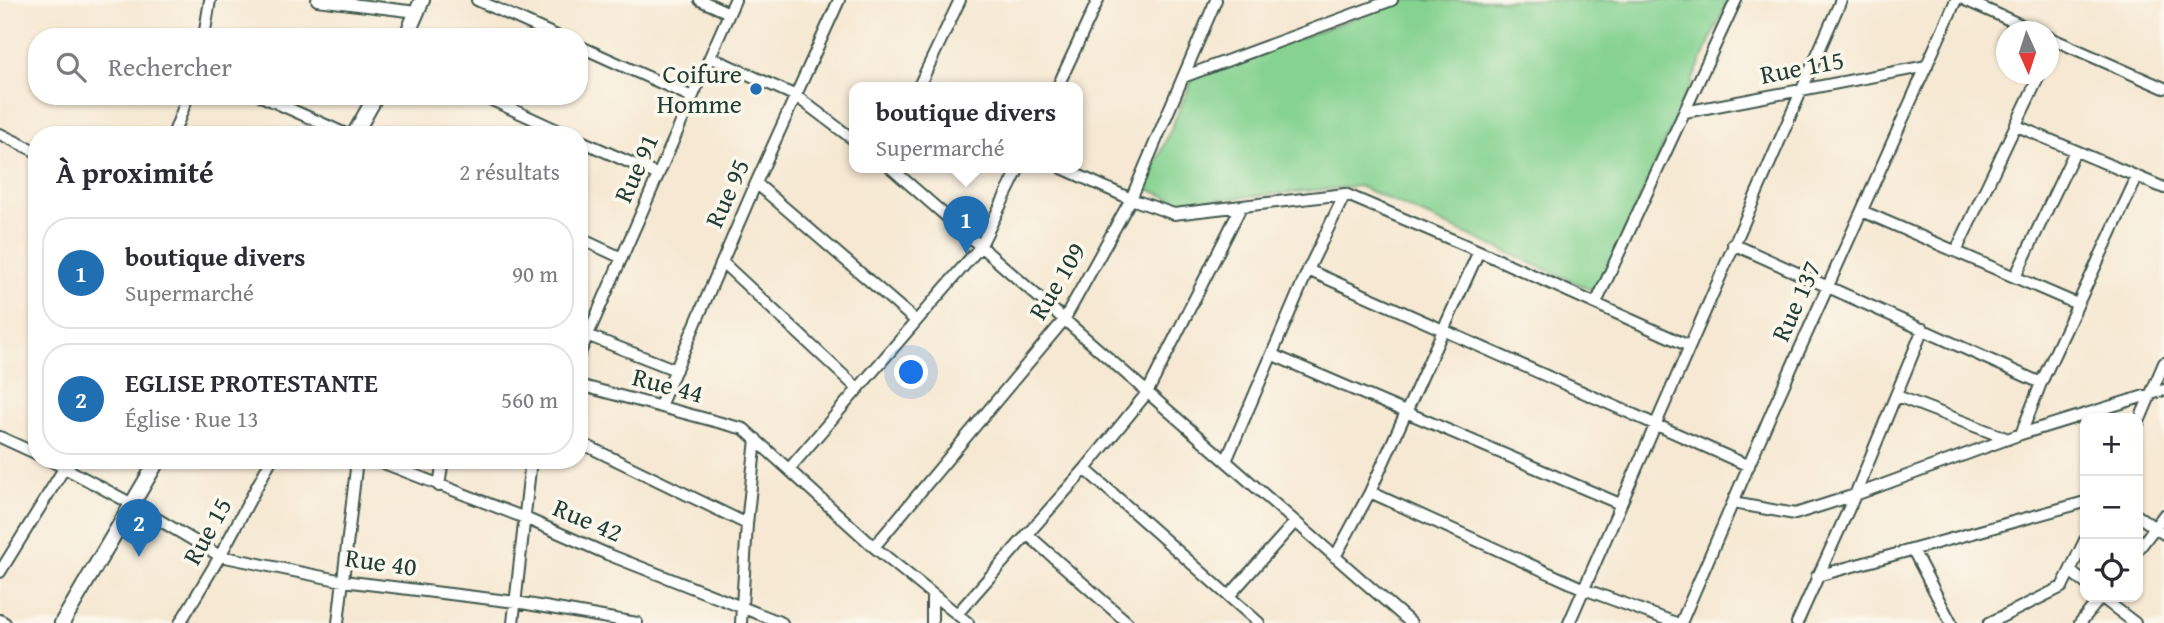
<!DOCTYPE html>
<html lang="fr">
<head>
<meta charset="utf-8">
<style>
  body { margin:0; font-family:"Gentium Book Plus",serif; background:#f7f7f7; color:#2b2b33 }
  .controls { position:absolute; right:21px; bottom:21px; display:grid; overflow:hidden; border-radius:14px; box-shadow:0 2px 5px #0004 }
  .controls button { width:63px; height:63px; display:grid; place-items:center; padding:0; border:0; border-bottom:2px solid #e1e1e2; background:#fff; color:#2b2b33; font:35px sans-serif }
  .compass { position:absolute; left:1996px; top:21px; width:63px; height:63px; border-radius:50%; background:#fff; box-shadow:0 2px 5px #0004; rotate:177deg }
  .you { position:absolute; left:912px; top:373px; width:24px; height:24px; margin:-18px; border:5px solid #fff; border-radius:50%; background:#1a73e8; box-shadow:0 0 0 10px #1a73e833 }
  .badge { display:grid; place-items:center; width:46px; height:46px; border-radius:50%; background:#1f6fb2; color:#fff; font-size:23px; font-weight:700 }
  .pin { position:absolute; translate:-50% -58px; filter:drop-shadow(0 2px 4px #0008) }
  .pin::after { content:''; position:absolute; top:37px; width:24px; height:21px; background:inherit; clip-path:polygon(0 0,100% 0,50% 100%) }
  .popup { position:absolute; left:849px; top:82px; width:234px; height:91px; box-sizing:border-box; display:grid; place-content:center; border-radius:14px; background:#fff; filter:drop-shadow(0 2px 5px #0005); font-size:23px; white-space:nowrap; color:#7c7c81 }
  .popup b { font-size:26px; color:#2b2b33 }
  .popup::after { content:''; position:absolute; left:50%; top:100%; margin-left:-14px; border:14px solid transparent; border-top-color:#fff }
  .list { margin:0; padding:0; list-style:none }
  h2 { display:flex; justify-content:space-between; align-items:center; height:91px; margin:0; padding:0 28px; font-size:30px }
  h2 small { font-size:23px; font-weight:400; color:#7c7c81 }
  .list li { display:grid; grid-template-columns:46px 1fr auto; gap:21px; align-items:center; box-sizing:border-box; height:112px; margin:0 14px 14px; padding:0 14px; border:2px solid #e1e1e2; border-radius:28px }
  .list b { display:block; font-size:26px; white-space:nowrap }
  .list p { margin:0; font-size:23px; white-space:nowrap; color:#7c7c81 }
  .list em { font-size:23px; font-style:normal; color:#7c7c81 }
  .icon { flex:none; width:38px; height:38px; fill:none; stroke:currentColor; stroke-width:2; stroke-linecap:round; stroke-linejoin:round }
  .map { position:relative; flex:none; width:2164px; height:623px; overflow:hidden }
  .search { position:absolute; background:#fff; box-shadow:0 2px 5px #0004; left:28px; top:28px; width:560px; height:77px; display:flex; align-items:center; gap:18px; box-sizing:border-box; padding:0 24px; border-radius:28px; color:#7c7c81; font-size:26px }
  .panel { position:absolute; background:#fff; box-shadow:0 2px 5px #0004; left:28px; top:126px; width:560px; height:343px; border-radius:28px }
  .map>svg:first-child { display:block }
  .green { fill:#86d391; stroke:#528862; stroke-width:2 }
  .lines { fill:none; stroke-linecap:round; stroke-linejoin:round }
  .minor-casing { stroke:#3f574c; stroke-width:14 }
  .tertiary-casing { stroke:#3f574c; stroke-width:18 }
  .minor { stroke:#fff; stroke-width:10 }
  .tertiary { stroke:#fff; stroke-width:14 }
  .poi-dot { fill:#1f6fb2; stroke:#fbf7ec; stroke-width:2.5 }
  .labels { text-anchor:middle; stroke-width:7; stroke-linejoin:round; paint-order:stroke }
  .street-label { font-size:26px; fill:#1f3d34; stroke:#fbf7ec }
  .poi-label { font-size:26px; fill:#1f3d34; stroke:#fbf7ec; text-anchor:end }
</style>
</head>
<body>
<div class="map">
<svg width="2164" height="623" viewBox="0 0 2164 623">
  <rect width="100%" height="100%" fill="#fbf7ec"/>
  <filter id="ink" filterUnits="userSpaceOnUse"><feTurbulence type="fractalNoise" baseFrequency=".0143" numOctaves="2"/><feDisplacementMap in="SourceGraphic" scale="14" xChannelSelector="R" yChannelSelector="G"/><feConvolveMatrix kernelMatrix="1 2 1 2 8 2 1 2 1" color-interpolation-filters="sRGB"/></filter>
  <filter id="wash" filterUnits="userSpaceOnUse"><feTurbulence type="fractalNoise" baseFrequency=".00686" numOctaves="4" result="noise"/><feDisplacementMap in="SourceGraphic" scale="28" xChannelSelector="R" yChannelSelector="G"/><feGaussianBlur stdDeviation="1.57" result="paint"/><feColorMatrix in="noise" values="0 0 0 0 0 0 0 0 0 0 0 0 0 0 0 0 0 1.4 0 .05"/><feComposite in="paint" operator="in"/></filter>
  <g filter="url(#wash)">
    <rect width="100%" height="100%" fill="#f6e8d2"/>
    <path class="green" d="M1405,0H1728L1598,293L1359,186L1182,203L1145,188L1194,76Z"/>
  </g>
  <g filter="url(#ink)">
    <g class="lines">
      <g class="minor-casing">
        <path id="minor" d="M317,0L417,12
          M477,0L559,37
          M700,0L729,13
          M1965,0L2037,32
          M204,37L210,0
          M2048,37L2164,88
          M579,46L692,97
          M2048,55L2055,40
          M710,57L796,96L854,140
          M1183,77L1392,0
          M918,88L960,0
          M1057,88L1098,0
          M261,96L348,135
          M483,96L568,135
          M1685,112L1927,66
          M2017,126L2164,188
          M0,134L37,152
          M173,135L188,96
          M579,140L658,175
          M891,168L1411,623
          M1062,168L1131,199L1174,214L1345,194L1479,251L1689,346
          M756,183L916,321
          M1862,211L2077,304
          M579,238L622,258
          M1733,244L2041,383L2137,177
          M1956,251L2040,74
          M722,262L858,389
          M1308,270L1749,466
          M2015,277L2075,151
          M1596,303L1736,0
          M579,332L676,370
          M579,355L735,0
          M1273,355L1620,504
          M579,385L744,429L874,547L968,623
          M1897,396L2008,439
          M660,406L756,183L839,0
          M2138,424L2164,363
          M2021,434L2041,383
          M0,437L37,454
          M579,442L747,524
          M50,460L132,504L220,556L343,581L516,602L637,623
          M376,460L525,518L607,554L782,623
          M1226,461L1308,270L1345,194
          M789,469L980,247L1019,168
          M1085,469L1259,623
          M439,486L443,460
          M1370,492L1584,589L1676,623
          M1733,503L1795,514L1855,495L2021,434L2164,390
          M2138,516L2164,534
          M1027,534L1128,623
          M874,547L1064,320L1131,199L1216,0
          M1913,550L1951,623
          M2138,550L2164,515
          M1335,557L1370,492L1479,251
          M2070,571L2085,583
          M0,572L65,467
          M1817,576L2085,502
          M932,595V623
          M1229,596L1295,522
          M2101,597L2135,623
          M957,614L1085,469L1147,393L1241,207
          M0,620L5,623
          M180,623L220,556L271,460
          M338,623L357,460
          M513,623L531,460
          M741,623L747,524L756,439
          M1569,623L1841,0
          M1681,623L1773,409L1956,0
          M1797,623L1855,495L1923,329
          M1989,623L2062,587L2085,540
          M2080,623L2101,597"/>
      </g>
      <g class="tertiary-casing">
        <path id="tertiary" d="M406,37L422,0
          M354,135L376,96
          M62,623L158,460"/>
      </g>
      <use href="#minor" class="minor"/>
      <use href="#tertiary" class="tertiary"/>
    </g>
  </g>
  <circle class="poi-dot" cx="756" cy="89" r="7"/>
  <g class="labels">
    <g class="street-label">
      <text transform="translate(1802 67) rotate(-11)" y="9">Rue 115</text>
      <text transform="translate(636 168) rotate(-66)" y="9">Rue 91</text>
      <text transform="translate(727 193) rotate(-66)" y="9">Rue 95</text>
      <text transform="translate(1057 281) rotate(-59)" y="9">Rue 109</text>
      <text transform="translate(1796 301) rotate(-66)" y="9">Rue 137</text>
      <text transform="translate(668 385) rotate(15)" y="9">Rue 44</text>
      <text transform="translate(588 520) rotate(23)" y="9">Rue 42</text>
      <text transform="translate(207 531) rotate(-61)" y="9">Rue 15</text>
      <text transform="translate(381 562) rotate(8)" y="9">Rue 40</text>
    </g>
    <g class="poi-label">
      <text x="742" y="83">Coifure<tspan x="742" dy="30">Homme</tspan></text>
    </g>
  </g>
</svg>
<div class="controls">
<button>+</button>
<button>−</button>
<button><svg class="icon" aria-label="locate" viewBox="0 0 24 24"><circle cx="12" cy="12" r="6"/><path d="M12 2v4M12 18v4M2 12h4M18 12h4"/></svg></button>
</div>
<svg class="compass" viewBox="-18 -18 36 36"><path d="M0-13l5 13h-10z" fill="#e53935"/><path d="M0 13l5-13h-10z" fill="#7c7c81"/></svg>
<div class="you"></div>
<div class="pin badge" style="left:966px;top:254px">1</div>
<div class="popup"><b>boutique divers</b>Supermarché</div>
<div class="pin badge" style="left:139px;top:557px">2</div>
<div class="search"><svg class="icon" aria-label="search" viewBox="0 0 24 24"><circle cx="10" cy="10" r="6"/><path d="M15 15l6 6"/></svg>Rechercher</div>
<section class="panel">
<h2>À proximité<small>2 résultats</small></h2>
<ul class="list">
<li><span class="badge">1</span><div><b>boutique divers</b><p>Supermarché</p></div><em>90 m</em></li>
<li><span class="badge">2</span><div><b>EGLISE PROTESTANTE</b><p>Église · Rue 13</p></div><em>560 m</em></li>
</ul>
</section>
</div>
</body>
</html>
